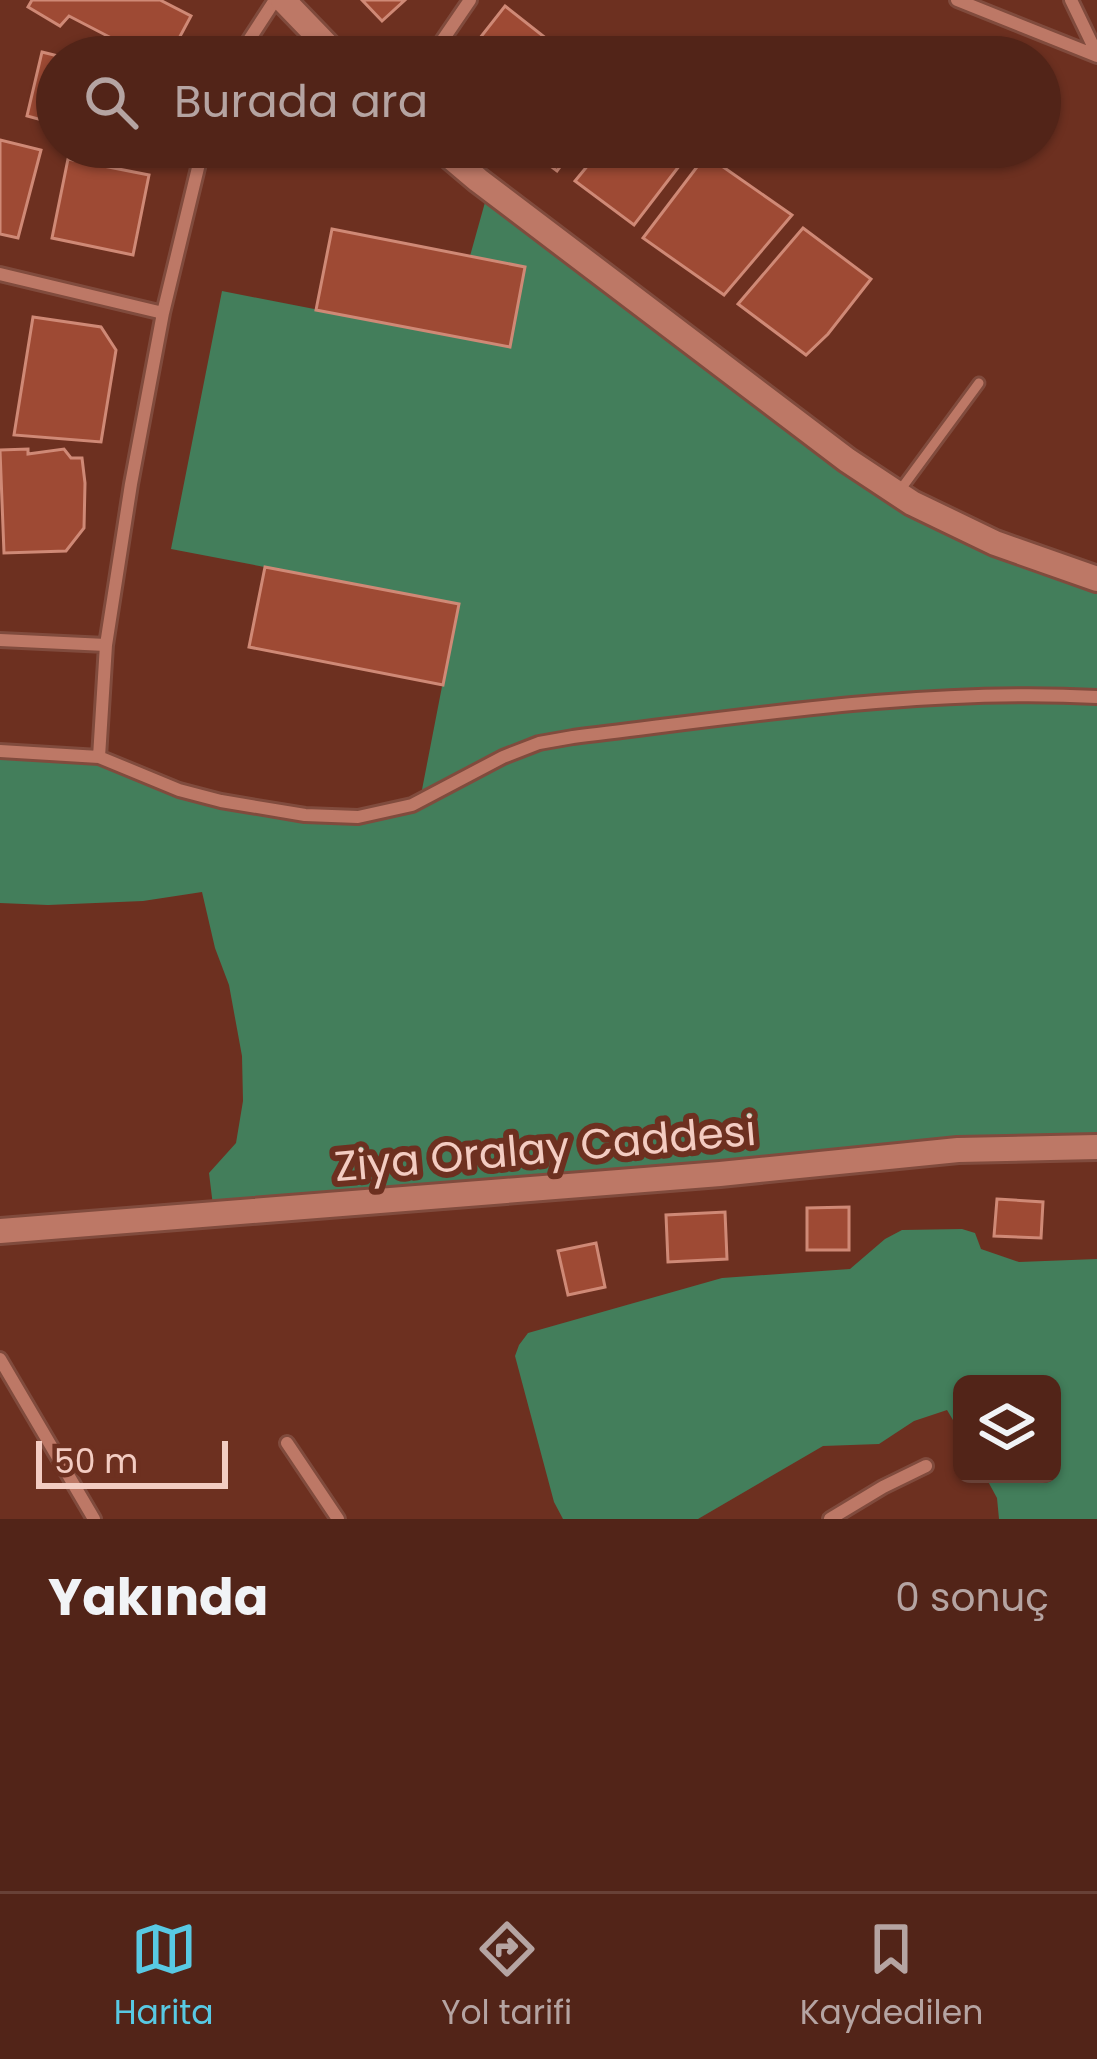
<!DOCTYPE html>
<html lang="tr">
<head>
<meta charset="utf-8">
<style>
  body { margin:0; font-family:Poppins,sans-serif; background:#5c3025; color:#f1f3f6 }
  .controls { position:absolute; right:36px; bottom:36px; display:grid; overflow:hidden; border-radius:18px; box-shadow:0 3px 9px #0004 }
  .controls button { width:108px; height:108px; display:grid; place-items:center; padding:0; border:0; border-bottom:3px solid #684137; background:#522418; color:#f1f3f6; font:60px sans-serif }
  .scale { position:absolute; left:36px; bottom:30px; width:192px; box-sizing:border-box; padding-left:12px; border:6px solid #f3ccc2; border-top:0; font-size:33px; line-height:42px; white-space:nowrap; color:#f3ccc2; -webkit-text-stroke:9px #6d3020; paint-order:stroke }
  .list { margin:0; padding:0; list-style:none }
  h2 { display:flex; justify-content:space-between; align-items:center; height:156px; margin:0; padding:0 48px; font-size:51px }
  h2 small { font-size:39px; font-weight:400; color:#b5a4a2 }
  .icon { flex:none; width:66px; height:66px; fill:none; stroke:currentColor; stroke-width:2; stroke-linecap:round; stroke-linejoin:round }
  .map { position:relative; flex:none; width:1097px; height:1519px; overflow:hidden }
  .search { position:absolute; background:#522418; box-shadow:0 3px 9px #0004; left:36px; right:36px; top:36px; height:132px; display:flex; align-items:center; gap:30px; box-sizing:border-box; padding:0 42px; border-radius:66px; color:#b5a4a2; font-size:45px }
  .sheet { height:372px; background:#522418 }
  nav { display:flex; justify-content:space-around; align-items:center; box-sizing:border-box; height:168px; border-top:3px solid #684137; background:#522418; font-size:33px; color:#b5a4a2 }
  nav a { display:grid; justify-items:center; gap:6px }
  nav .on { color:#58c9e3 }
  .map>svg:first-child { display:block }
  .green { fill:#437e5b }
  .building { fill:#9e4a34; stroke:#cf8976; stroke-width:3 }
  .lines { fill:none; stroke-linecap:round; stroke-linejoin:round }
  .lane-casing { stroke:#804b3d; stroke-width:15 }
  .street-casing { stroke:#804b3d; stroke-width:18 }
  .secondary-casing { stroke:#804b3d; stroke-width:30 }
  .lane { stroke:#bd7866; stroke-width:9 }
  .street { stroke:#bd7866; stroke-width:12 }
  .secondary { stroke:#bd7866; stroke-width:24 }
  .labels { text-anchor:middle; stroke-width:12; stroke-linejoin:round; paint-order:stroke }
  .street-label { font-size:42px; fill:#f3ccc2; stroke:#6d3020 }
</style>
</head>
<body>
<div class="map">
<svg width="1097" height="1519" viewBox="0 0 1097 1519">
  <rect width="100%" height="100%" fill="#6d3020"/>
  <path class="green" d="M489,188L847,460L1097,579V1147L214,1214L209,1173L236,1143L243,1101L242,1056L229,985L215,948L202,892L143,901L48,905L0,903V751L99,757L179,790L358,817L420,800L458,604L171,549L222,291L509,347L525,268L470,256Z
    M962,1229L975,1233L981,1249L1019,1262L1097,1259V1519H999L997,1498L984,1474H1052V1384H962V1435L947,1410L914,1421L879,1444L823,1446L698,1519H563L554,1502L515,1356L519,1345L528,1333L722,1278L850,1269L885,1239L902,1230Z"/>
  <path class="building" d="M32,0H160L191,16L169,57H148L69,16L60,26L28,7Z
    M362,0H405L382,21Z
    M505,6L552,43L541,57H465Z
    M42,52L62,57H57V124L27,116Z
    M0,140L41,150L18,238L0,234Z
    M525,147H575L557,171Z
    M603,147H664L683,161L634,225L575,181Z
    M706,155L792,215L724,295L643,238Z
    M68,159L149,175L133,255L52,238Z
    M803,228L871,279L828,334L806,355L738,304Z
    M332,229L525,267L510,347L316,310Z
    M33,317L101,327L116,350L101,442L14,435Z
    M28,449V454L64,449L71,458H82L85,483L84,528L66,551L4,553L0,450Z
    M265,567L459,604L443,685L249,647Z
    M997,1199L1043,1202L1041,1238L994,1236Z
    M849,1207V1250H807V1208Z
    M725,1212L727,1259L668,1262L666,1215Z
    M596,1243L605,1287L568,1295L558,1251Z"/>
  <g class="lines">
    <g class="lane-casing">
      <path id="lane" d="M898,493L979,383"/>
    </g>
    <g class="street-casing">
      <path id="street" d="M957,0L1097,56
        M1071,0L1097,54
        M238,57L275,0
        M431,57L470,0
        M0,274L163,313
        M0,640L106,645
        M0,751L99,757L179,790L221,801L305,815L358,817L412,805L503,757L539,743L573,737C747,716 922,688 1097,697
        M99,757L106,645L131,484L163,313L203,147
        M0,1359L94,1519
        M287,1443L338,1519
        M830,1519L883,1487L926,1466"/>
    </g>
    <g class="secondary-casing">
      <path id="secondary" d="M283,0L338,57
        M439,147L478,180L847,460L912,503L995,543L1097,579
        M0,1231L720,1174L958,1150L1097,1147"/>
    </g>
    <use href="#lane" class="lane"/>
    <use href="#street" class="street"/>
    <use href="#secondary" class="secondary"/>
  </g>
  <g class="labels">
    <g class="street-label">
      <text transform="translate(545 1148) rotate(-5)" y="15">Ziya Oralay Caddesi</text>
    </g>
  </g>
</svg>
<div class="controls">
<button><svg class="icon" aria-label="layers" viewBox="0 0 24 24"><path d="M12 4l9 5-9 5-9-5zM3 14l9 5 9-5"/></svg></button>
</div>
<div class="scale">50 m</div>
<div class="search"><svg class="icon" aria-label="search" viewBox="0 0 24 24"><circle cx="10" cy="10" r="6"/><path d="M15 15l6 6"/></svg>Burada ara</div>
</div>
<section class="sheet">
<h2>Yakında<small>0 sonuç</small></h2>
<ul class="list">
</ul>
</section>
<nav>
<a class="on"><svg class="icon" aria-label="map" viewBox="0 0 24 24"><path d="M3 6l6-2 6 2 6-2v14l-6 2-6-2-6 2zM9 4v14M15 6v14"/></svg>Harita</a>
<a><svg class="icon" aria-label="directions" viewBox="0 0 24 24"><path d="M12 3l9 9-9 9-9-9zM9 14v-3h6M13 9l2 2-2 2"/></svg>Yol tarifi</a>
<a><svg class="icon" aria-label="saved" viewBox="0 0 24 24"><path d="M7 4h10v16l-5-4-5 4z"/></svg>Kaydedilen</a>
</nav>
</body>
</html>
